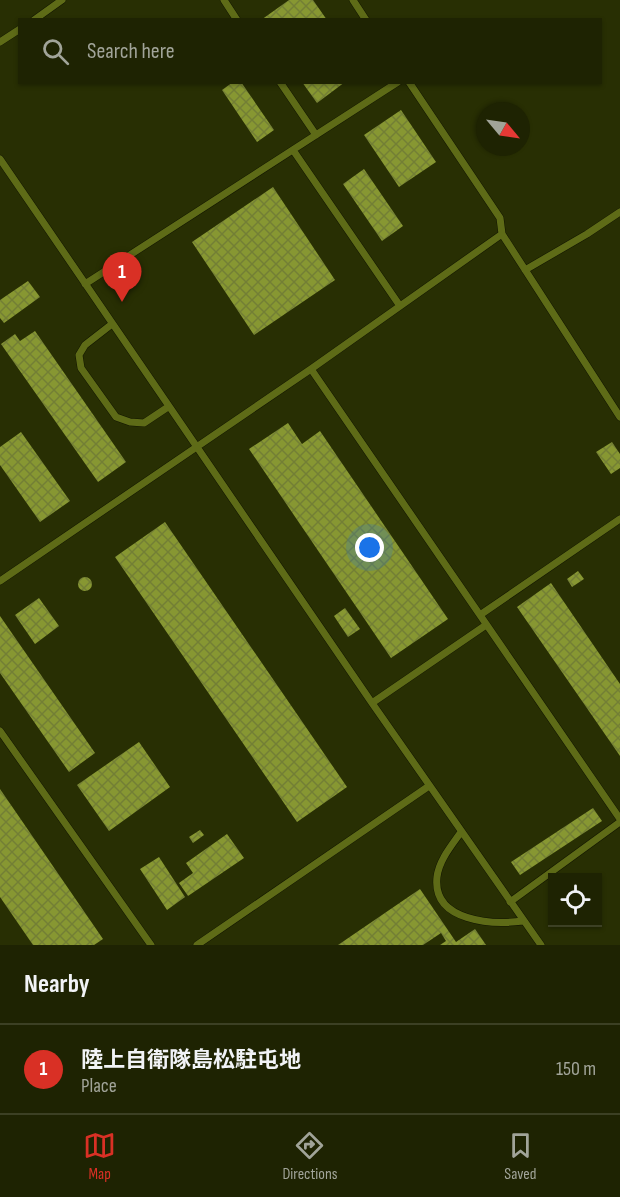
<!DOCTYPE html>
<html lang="en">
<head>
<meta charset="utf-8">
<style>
  body { margin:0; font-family:"Sofia Sans Condensed","Noto Sans JP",sans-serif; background:#2b2f11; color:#f1f3f6 }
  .controls { position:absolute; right:18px; bottom:18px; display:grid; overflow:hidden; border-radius:0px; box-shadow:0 2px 4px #0004 }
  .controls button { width:54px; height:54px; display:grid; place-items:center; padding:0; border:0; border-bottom:2px solid #3c4024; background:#1e2302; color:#f1f3f6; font:30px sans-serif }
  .compass { position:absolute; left:476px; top:102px; width:54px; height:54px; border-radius:50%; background:#1e2302; box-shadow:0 2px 4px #0004; rotate:119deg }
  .you { position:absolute; left:370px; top:548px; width:21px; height:21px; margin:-15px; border:4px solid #fff; border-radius:50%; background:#1a73e8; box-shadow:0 0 0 9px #1a73e833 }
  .badge { display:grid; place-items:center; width:39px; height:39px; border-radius:50%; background:#d93025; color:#fff; font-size:20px; font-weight:700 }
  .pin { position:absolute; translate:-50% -50px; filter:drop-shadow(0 2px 3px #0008) }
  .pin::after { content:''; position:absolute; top:32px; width:21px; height:18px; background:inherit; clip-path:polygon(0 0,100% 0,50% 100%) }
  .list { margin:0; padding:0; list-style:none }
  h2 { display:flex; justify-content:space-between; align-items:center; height:78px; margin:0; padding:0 24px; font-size:26px }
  h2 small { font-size:20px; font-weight:400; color:#a1a499 }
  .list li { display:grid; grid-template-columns:39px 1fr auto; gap:18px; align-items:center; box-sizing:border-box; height:90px; padding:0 24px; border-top:2px solid #3c4024 }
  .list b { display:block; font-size:22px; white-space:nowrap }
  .list p { margin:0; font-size:20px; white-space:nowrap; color:#a1a499 }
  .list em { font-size:20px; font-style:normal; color:#a1a499 }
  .icon { flex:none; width:33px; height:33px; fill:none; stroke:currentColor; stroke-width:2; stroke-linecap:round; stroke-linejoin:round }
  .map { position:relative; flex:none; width:620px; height:945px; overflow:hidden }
  .search { position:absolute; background:#1e2302; box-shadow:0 2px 4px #0004; left:18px; right:18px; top:18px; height:66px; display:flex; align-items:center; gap:15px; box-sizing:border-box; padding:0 21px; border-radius:0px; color:#a1a499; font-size:22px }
  .sheet { height:168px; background:#1e2302 }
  nav { display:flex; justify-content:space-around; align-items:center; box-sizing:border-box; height:84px; border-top:2px solid #3c4024; background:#1e2302; font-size:16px; color:#a1a499 }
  nav a { display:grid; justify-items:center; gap:3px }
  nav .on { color:#d93025 }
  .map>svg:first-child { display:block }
  .building { fill:url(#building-cross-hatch) }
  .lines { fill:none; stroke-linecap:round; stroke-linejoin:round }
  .service-casing { stroke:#121601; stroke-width:8 }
  .service { stroke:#5e6b17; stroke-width:7 }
</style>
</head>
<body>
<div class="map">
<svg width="620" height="945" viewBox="0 0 620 945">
  <defs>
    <pattern id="building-cross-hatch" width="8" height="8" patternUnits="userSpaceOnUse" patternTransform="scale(1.5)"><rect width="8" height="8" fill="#879732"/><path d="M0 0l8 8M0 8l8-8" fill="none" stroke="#737f35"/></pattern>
  </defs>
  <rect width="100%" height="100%" fill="#282f03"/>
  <path class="building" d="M289,0H313L327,20H261Z
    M233,82H241L274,130L257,142L222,90Z
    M302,82H345L317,103Z
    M401,110L436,162L399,187L364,135Z
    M364,169L403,226L382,241L343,184Z
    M273,187L335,280L254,335L192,242Z
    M28,281L40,297L4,323L0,318V300Z
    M35,331L126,462L98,482L1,344L15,334L20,341Z
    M288,423L302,444L320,431L448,619L391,658L249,449Z
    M21,432L70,501L40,522L0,465V447Z
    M612,442L620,454V468L611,474L596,452Z
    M165,522L347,787L297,822L115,557Z
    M578,571L584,579L572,587L567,579Z
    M78 584a7 7 0 1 1 14 0a7 7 0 1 1-14 0Z
    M551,583L620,684V756L517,607Z
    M39,598L59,626L35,644L15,615Z
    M345,608L360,629L348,637L334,616Z
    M0,616L95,753L69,772L0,673Z
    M139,742L170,787L109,831L77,785Z
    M0,789L103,939L94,945H33L0,897Z
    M593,808L602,821L520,875L511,862Z
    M200,830L204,835L193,843L189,837Z
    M227,834L244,858L188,896L179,883L193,873L186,863Z
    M159,857L185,897L167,910L140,869Z
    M420,889L456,942L475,929L486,945H440L446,941L441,933L423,945H338Z"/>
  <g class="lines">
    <g class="service-casing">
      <path id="service" d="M224,0L237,20
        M353,0L366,20
        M34,20L62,0
        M0,42L20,29
        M280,82L316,135
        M409,82L500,218L502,234L620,417
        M293,150L400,306
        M0,159L372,703L541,945
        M525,270L587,234L620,212
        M85,284L398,82
        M112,324L85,345L79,355L81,368L116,417L130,422L144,423L168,407
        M311,369L620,819
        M0,581L311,369L502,234
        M480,615L620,519
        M372,703L486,625
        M0,731L151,945
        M461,832C452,845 439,860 437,877C432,922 493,925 523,921
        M510,902L620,822
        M197,945L429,786"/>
    </g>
    <use href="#service" class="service"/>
  </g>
</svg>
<div class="controls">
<button><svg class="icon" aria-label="locate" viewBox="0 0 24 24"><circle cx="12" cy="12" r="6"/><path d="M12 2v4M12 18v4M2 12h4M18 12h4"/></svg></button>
</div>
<svg class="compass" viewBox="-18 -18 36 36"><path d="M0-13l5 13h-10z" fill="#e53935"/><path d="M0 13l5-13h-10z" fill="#a1a499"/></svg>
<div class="you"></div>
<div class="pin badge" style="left:122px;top:302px">1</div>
<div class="search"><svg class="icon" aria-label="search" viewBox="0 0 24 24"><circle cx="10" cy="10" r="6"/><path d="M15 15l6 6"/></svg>Search here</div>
</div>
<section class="sheet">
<h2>Nearby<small></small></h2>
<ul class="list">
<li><span class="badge">1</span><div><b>陸上自衛隊島松駐屯地</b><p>Place</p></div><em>150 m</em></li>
</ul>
</section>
<nav>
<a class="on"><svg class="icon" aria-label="map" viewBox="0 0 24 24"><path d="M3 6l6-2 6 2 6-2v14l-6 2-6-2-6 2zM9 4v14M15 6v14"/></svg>Map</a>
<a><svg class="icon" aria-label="directions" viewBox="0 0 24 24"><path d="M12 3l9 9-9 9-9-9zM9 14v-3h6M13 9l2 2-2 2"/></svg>Directions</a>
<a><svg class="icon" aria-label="saved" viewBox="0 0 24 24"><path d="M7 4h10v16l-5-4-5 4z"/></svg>Saved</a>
</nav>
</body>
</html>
